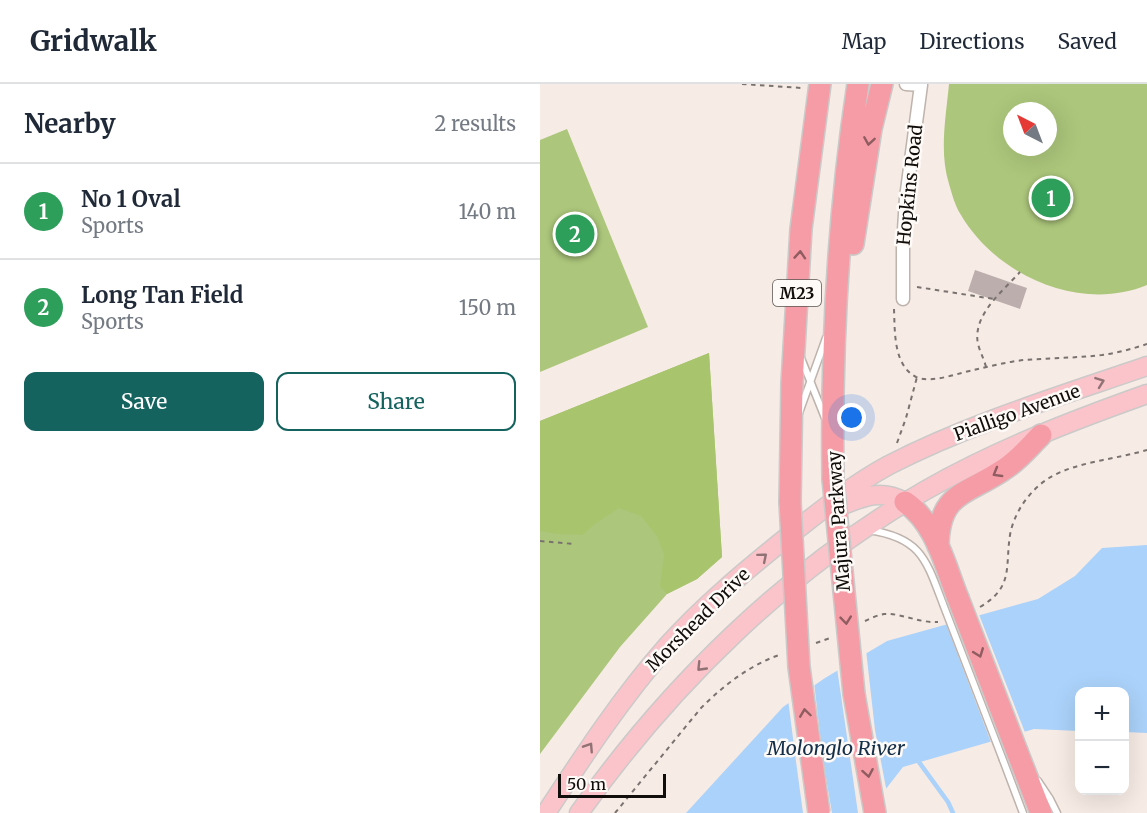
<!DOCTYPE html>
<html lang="en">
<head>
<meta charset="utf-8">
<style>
  body { margin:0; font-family:Merriweather,serif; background:#f6f6f7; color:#1f2937 }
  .controls { position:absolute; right:18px; bottom:18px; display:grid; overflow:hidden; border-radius:12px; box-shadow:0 6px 24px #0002 }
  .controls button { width:54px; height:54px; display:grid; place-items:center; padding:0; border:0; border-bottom:2px solid #e0e1e3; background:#fff; color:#1f2937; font:30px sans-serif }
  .compass { position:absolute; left:463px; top:18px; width:54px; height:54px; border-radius:50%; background:#fff; box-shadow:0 6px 24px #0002; rotate:318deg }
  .scale { position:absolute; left:18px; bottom:15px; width:108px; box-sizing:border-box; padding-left:6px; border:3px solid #110d0b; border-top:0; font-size:16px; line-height:21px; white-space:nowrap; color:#110d0b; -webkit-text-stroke:4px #fefaf7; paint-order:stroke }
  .you { position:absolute; left:312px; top:334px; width:21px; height:21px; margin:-15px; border:4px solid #fff; border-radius:50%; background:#1a73e8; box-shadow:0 0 0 9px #1a73e833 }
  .badge { display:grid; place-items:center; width:39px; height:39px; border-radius:50%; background:#15635f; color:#fff; font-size:20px; font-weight:700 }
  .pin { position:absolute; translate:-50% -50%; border:3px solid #fff; box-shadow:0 2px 6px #0006 }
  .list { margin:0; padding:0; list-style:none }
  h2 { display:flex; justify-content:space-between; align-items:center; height:78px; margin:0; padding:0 24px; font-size:26px }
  h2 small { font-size:20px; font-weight:400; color:#747a83 }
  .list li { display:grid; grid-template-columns:39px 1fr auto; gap:18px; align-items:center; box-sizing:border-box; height:96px; padding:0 24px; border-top:2px solid #e0e1e3 }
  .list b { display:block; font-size:22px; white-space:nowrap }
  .list p { margin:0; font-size:20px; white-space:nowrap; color:#747a83 }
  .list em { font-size:20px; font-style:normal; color:#747a83 }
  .actions { display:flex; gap:12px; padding:18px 24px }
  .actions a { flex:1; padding:14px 0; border:2px solid #15635f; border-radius:12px; text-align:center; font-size:21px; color:#15635f }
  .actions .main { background:#15635f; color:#fff }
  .map { position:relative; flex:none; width:607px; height:729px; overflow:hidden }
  header { display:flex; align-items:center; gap:36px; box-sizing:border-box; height:84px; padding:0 30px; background:#fff; border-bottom:2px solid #e0e1e3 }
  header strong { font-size:28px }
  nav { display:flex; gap:33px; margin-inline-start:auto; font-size:21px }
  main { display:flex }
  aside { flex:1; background:#fff }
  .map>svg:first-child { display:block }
  .green { fill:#acc67b; fill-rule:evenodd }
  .forest { fill:#a8c56e }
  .water { fill:#abd2fa }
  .pier { fill:#f7ebe5 }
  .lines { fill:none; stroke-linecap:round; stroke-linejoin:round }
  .stream { stroke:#abd2fa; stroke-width:4.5 }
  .building { fill:#bbaeac }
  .lane-casing { stroke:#beb3ad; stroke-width:9 }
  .street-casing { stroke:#beb3ad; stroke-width:15 }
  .primary-casing { stroke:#cbcac9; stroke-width:21 }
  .highway-casing { stroke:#cbcac9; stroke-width:24 }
  .path { stroke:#79726e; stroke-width:2; stroke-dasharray:4.5 4.5; stroke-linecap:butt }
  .lane { stroke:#fff; stroke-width:6 }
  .street { stroke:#fff; stroke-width:12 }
  .primary { stroke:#fac4ca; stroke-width:18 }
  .highway { stroke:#f69ca6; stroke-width:21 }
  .lane-bridge-casing { stroke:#beb3ad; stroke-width:9; stroke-linecap:butt }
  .highway-bridge-casing { stroke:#cbcac9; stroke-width:24; stroke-linecap:butt }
  .lane-bridge { stroke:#fff; stroke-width:6 }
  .highway-bridge { stroke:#f69ca6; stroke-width:21 }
  .oneway { stroke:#8f5c60 }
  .oneway2 { stroke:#917274 }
  .labels { text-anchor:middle; stroke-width:5; stroke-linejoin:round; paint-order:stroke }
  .shield { fill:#fefaf7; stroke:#585452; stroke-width:1.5 }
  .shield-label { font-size:16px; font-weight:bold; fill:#110d0b }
  .street-label { font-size:18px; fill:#110d0b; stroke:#fefaf7 }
  .water-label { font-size:20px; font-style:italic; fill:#132e48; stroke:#fefaf7 }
</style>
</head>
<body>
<header>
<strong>Gridwalk</strong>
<nav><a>Map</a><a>Directions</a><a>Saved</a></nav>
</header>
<main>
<aside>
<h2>Nearby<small>2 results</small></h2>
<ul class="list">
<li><span class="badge" style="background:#2e9e5b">1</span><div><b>No 1 Oval</b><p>Sports</p></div><em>140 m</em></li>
<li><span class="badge" style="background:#2e9e5b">2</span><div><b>Long Tan Field</b><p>Sports</p></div><em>150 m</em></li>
</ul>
<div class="actions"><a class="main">Save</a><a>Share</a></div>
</aside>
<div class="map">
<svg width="607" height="729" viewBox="0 0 607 729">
  <rect width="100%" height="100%" fill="#f7ebe5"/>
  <path class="green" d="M409,0H607V201C540,229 456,191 421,131C415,122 412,110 409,100C399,68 406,33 409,0ZM472,27H508V63H472Z
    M27,45L108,243L0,288V56Z
    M169,269L182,473L157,495L127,510L80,563L0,670V337Z"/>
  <path class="forest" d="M169,269L182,473L157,495L127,510L120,502L124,470L117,452L101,432L79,424L55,440L42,451L17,450L0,447V337Z"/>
  <path class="water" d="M607,461V649L585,648L584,608H540L539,647L494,645L363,683L327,729H146L243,623L285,594L347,557L498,515L535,492L562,464Z"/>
  <path class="pier" d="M438,528L486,651L452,661L405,537Z
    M326,566L335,646L347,709L331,729H318L297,584Z
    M274,598L283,676L292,729H263L255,670L248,615Z"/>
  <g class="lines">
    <path class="stream" d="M376,674L408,718L413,729"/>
  </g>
  <path class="building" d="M435,186L487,204L480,225L428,207Z"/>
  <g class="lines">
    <g class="lane-casing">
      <path id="lane" d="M261,274L285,334
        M259,329L286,254
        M329,446C381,454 386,475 403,520
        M463,676L483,729
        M498,697L510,715L517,729"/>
    </g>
    <g class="street-casing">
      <path id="street" d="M363,215V162L366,114L381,1L366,0"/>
    </g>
    <g class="primary-casing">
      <path id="primary" d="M293,425C319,415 338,403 365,418
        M6,729C44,671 82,613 128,561C163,522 205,487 246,454C279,428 312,401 349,381C431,339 520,312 607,282
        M39,729C131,600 248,485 386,406C456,366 531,337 607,310"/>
    </g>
    <g class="highway-casing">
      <path id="highway" d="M313,160L331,45L342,0
        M293,395C291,262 298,131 318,0
        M250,418L252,299L261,145L280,0
        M365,418C396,439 405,482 418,514
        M398,462C399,408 426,411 463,386C478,377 489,363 501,351
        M314,610L335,729
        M478,670L501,729"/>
    </g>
    <path class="path" d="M202,0L262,4
      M377,203L454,215
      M354,225C355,247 353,281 376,293C391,300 418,289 434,286C450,282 467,278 484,276C510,274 536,274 562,271C577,269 592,265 607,260
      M446,283C444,275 440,268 438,260C432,231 463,207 480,188
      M357,359L366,334L377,293
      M0,457L34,460
      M440,523C474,503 465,483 470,451C474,428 490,406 509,394C535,378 577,375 607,366
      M325,537C331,534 338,531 344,530C362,529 378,539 398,538
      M276,559L290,554
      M75,729L161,624C184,601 211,580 242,570"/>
    <use href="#lane" class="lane"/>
    <use href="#street" class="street"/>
    <use href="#primary" class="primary"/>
    <use href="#highway" class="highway"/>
    <g class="lane-bridge-casing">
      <path id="lane-bridge" d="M403,520L463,676"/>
    </g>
    <g class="highway-bridge-casing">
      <path id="highway-bridge" d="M293,395L314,610
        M250,418L259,583L279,729
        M418,514L478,670"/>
    </g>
    <use href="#lane-bridge" class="lane-bridge"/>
    <use href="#highway-bridge" class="highway-bridge"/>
  </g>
  <defs><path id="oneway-chevron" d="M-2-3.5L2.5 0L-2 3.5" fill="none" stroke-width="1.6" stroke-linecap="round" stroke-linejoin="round" transform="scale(1.5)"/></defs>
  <g class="oneway">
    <use href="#oneway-chevron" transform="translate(329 57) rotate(99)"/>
    <use href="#oneway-chevron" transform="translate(260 171) rotate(-86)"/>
    <use href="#oneway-chevron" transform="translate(457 389) rotate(150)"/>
    <use href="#oneway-chevron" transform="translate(306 536) rotate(84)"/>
    <use href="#oneway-chevron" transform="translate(439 569) rotate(69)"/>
    <use href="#oneway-chevron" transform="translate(265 629) rotate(-98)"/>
    <use href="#oneway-chevron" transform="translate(328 689) rotate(80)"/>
  </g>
  <g class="oneway2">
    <use href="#oneway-chevron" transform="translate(560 298) rotate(-20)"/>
    <use href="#oneway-chevron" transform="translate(223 473) rotate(-40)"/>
    <use href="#oneway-chevron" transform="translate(161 583) rotate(134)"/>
    <use href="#oneway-chevron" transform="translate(49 663) rotate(-57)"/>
  </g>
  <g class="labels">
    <rect class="shield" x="233" y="196" width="48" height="26" rx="4.5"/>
    <g class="shield-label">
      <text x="257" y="215">M23</text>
    </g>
    <g class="street-label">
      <text transform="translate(370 101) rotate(-84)" y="6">Hopkins Road</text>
      <text transform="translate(477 329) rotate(-20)" y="6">Pialligo Avenue</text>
      <text transform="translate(299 437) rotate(-94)" y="6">Majura Parkway</text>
      <text transform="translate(158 536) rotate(-45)" y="6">Morshead Drive</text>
    </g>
    <g class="water-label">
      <text x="296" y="671">Molonglo River</text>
    </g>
  </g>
</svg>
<div class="controls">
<button>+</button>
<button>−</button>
</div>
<svg class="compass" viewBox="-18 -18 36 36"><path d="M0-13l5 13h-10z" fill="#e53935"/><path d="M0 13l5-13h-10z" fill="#747a83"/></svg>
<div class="scale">50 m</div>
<div class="you"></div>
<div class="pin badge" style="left:511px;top:114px;background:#2e9e5b">1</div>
<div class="pin badge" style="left:35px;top:150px;background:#2e9e5b">2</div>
</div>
</main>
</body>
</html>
